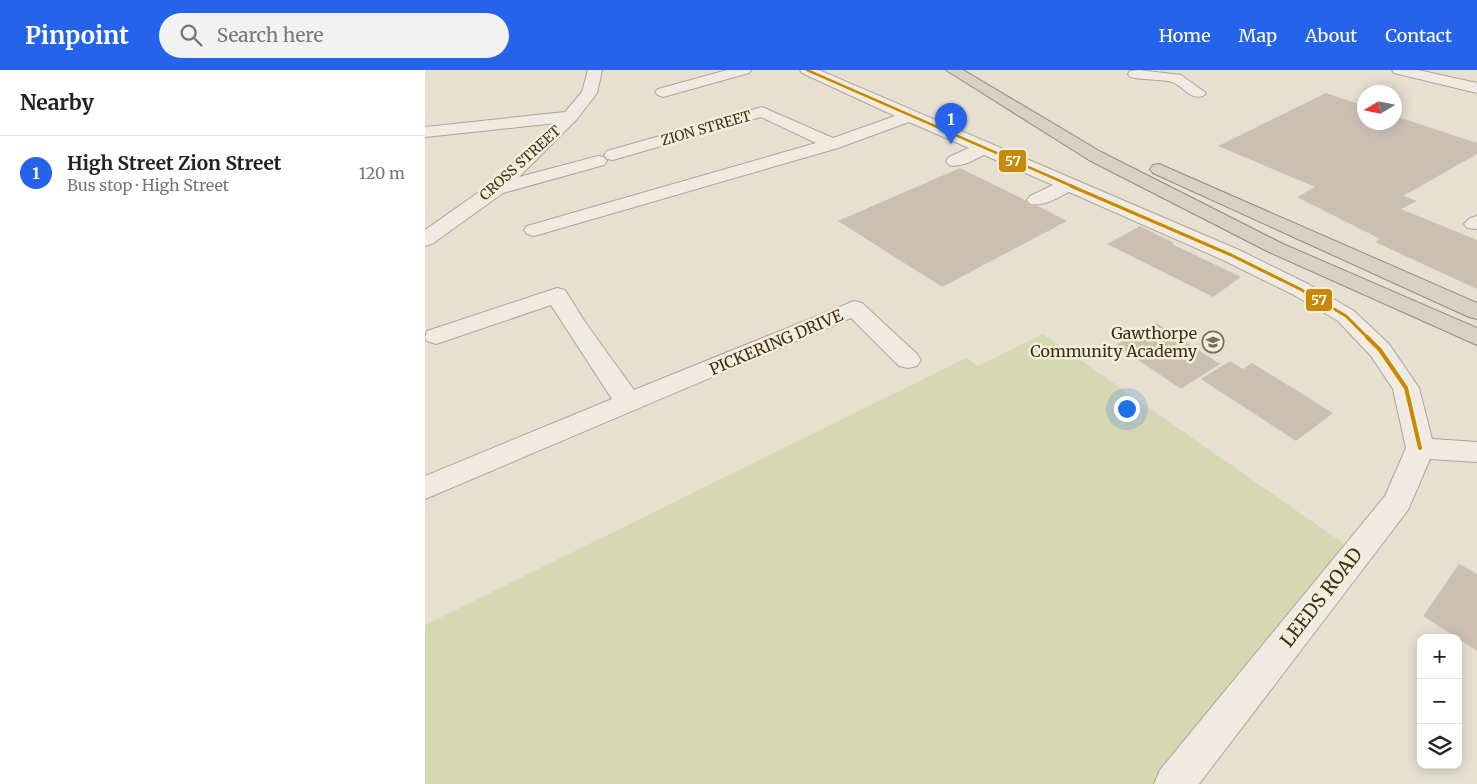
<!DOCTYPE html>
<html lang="en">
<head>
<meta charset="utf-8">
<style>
  body { margin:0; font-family:Merriweather,serif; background:#f2f2f2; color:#222 }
  .controls { position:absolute; right:15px; bottom:15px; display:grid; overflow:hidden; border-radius:10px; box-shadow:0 2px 12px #0003 }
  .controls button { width:45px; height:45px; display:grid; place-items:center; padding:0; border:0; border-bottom:1px solid #e0e0e0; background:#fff; color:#222; font:25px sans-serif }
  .compass { position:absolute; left:932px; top:15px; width:45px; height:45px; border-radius:50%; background:#fff; box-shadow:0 2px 12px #0003; rotate:260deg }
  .you { position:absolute; left:701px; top:338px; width:18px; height:18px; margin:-12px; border:4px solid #fff; border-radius:50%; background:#1a73e8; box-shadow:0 0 0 8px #1a73e833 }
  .badge { display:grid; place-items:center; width:32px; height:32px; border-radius:50%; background:#2563eb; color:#fff; font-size:16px; font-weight:700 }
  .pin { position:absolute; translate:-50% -41px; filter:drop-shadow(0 1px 2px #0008) }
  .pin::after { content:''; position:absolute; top:26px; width:18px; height:15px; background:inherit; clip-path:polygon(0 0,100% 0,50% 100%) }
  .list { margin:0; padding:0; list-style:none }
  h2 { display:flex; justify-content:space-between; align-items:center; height:65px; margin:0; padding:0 20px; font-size:21px }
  h2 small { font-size:16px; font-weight:400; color:#767676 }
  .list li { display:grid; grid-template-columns:32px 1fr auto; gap:15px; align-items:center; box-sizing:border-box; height:75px; padding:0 20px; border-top:1px solid #e0e0e0 }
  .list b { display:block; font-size:19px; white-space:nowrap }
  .list p { margin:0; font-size:16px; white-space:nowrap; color:#767676 }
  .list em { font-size:16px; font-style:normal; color:#767676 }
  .icon { flex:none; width:28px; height:28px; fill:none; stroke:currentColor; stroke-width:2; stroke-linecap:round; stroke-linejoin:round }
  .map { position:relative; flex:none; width:1052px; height:714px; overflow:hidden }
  header { display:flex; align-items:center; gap:30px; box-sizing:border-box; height:70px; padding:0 25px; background:#2563eb; color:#fff }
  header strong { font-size:24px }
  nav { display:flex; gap:28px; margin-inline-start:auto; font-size:18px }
  .search { width:350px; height:45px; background:#f2f2f2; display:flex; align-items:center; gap:12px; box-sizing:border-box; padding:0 18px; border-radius:28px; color:#767676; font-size:19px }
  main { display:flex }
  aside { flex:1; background:#fff }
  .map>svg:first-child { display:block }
  .green { fill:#d6d7b3 }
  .building { fill:#cbbfb2 }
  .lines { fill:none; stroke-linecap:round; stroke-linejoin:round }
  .minor-casing { stroke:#ada599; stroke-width:2 }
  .highway-casing { stroke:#928b80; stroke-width:2 }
  .minor { fill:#efebe3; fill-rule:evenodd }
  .highway { fill:#dad1c2; fill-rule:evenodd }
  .bus-1-far2-casing { stroke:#f7eed8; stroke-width:5 }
  .bus-1-far1-casing { stroke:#f7eed8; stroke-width:6 }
  .bus-1-casing { stroke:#f7eed8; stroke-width:8 }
  .bus-1-far2 { stroke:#c88808; stroke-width:2.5 }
  .bus-1-far1 { stroke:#c88808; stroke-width:3 }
  .bus-1 { stroke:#c88808; stroke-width:4 }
  .labels { text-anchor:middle; stroke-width:5; stroke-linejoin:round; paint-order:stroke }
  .far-street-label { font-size:14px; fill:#3d2e20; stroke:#f7eed8 }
  .poi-label { font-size:16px; fill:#3d2e20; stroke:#f7eed8; text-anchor:end }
  .street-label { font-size:16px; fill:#3d2e20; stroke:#f7eed8 }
  .near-street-label { font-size:19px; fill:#3d2e20; stroke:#f7eed8 }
  .line-badge { stroke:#f7eed8; stroke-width:2 }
  .badge-label { font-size:14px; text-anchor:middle; font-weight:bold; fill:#fff }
</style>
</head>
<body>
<header>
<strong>Pinpoint</strong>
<div class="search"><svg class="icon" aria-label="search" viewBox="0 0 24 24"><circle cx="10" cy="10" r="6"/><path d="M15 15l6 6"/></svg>Search here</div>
<nav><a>Home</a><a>Map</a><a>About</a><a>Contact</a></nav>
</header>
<main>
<aside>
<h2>Nearby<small></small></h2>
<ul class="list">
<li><span class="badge">1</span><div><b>High Street Zion Street</b><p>Bus stop · High Street</p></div><em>120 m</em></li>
</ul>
</aside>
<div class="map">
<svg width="1052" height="714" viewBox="0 0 1052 714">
  <rect width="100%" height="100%" fill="#e7e0d1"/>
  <path class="green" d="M618,264L931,482L749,714H0V555L541,288L553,296Z"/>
  <path class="building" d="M901,23L940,36V52H970V46L1052,73V84L978,126L992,131L976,139L1052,170V219L950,172L955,169L872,127L890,117L793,76Z
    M535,98L600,130L605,136H613L642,151L517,217L413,151Z
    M715,156L749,173L747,174L816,207L788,227L682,174Z
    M731,253L795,294L756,319L691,275Z
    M805,291L818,299L827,293L908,343L871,371L776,309Z
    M1034,494L1052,504V581L998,546Z"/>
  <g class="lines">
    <g class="minor-casing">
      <path id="minor" d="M163,0H177L172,23L152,49L94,107L173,86L179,87L182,91L179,95L78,123L7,174L0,176V160L64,115L131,53L0,67V57L140,42L157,22Z
        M302,0H326L324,3L238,27L233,25L230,22L233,19Z
        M375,0H394L814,180L883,214L929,241L964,274L994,318L1007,369L1052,372V392L1005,389L983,440L774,714H729L735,700L960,426L981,378L968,319L946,286L913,251L867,224L798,190L644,122C632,128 619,137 605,134L602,130L605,126L628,115L559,85C548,90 536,98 524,95L521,91L524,87L544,78L484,52L413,78L116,164L109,166L102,164L99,160L102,156L391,73L336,47L188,90L182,89L179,85L182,81L337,37L408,68L470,46L377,3Z
        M714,0L756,5L781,23L778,26C764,30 759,16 747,12C736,9 721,10 710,8L705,7L703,4L705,1Z
        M967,0H993L1052,13V23L969,3Z
        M1052,146V159L1042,158L1039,154L1045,148Z
        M132,218L140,220L160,252L209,320L429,231L437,233L492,284L496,290L492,296L483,298L474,296L426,248L0,429V406L187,329L126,235L20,271L11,274L2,271L0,268L2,261Z"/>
    </g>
    <g class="highway-casing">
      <path id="highway" d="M521,0H538L676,82L858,174L1052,258V275L844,182L664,90Z
        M734,94L1052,233V249L1044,247L728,103L725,99L728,95Z"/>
    </g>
    <use href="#minor" class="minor"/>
    <use href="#highway" class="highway"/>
    <g class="bus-1-far2-casing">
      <path id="bus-1-far2" d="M382,0L649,117"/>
    </g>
    <g class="bus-1-far1-casing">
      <path id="bus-1-far1" d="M646,116L806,185L875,219L921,246L943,268"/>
    </g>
    <g class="bus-1-casing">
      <path id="bus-1" d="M942,267L955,280L981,318L995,378"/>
    </g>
    <use href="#bus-1-far2" class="bus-1-far2"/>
    <use href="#bus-1-far1" class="bus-1-far1"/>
    <use href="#bus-1" class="bus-1"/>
  </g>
  <defs>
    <g id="school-ring" transform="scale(1.125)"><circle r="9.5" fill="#f7eed8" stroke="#786c5e" stroke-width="1.5"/><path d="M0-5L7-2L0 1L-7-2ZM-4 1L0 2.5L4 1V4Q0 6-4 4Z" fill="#786c5e"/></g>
  </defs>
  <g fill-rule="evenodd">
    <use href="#school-ring" x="788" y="272"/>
  </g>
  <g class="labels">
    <g class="far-street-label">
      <text transform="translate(281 58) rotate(-16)" y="5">ZION STREET</text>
      <text transform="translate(95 93) rotate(-42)" y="5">CROSS STREET</text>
    </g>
    <g class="poi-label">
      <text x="772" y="269">Gawthorpe<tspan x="772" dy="18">Community Academy</tspan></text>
    </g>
    <g class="street-label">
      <text transform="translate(351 272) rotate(-23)" y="6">PICKERING DRIVE</text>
    </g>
    <g class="near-street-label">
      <text transform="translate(896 527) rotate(-52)" y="7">LEEDS ROAD</text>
    </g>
  </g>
  <g class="line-badge">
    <rect x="573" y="79" width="29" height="24" rx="5" fill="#c88808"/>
    <rect x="880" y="218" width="28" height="24" rx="5" fill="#c88808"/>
  </g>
  <g class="badge-label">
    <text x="588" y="96">57</text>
    <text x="894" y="235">57</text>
  </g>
</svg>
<div class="controls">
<button>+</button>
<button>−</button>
<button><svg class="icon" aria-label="layers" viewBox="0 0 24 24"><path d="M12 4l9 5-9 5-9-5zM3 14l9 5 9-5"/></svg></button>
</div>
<svg class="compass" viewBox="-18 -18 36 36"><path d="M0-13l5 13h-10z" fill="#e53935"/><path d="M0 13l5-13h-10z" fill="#767676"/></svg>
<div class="you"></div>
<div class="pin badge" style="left:526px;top:74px">1</div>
</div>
</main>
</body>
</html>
